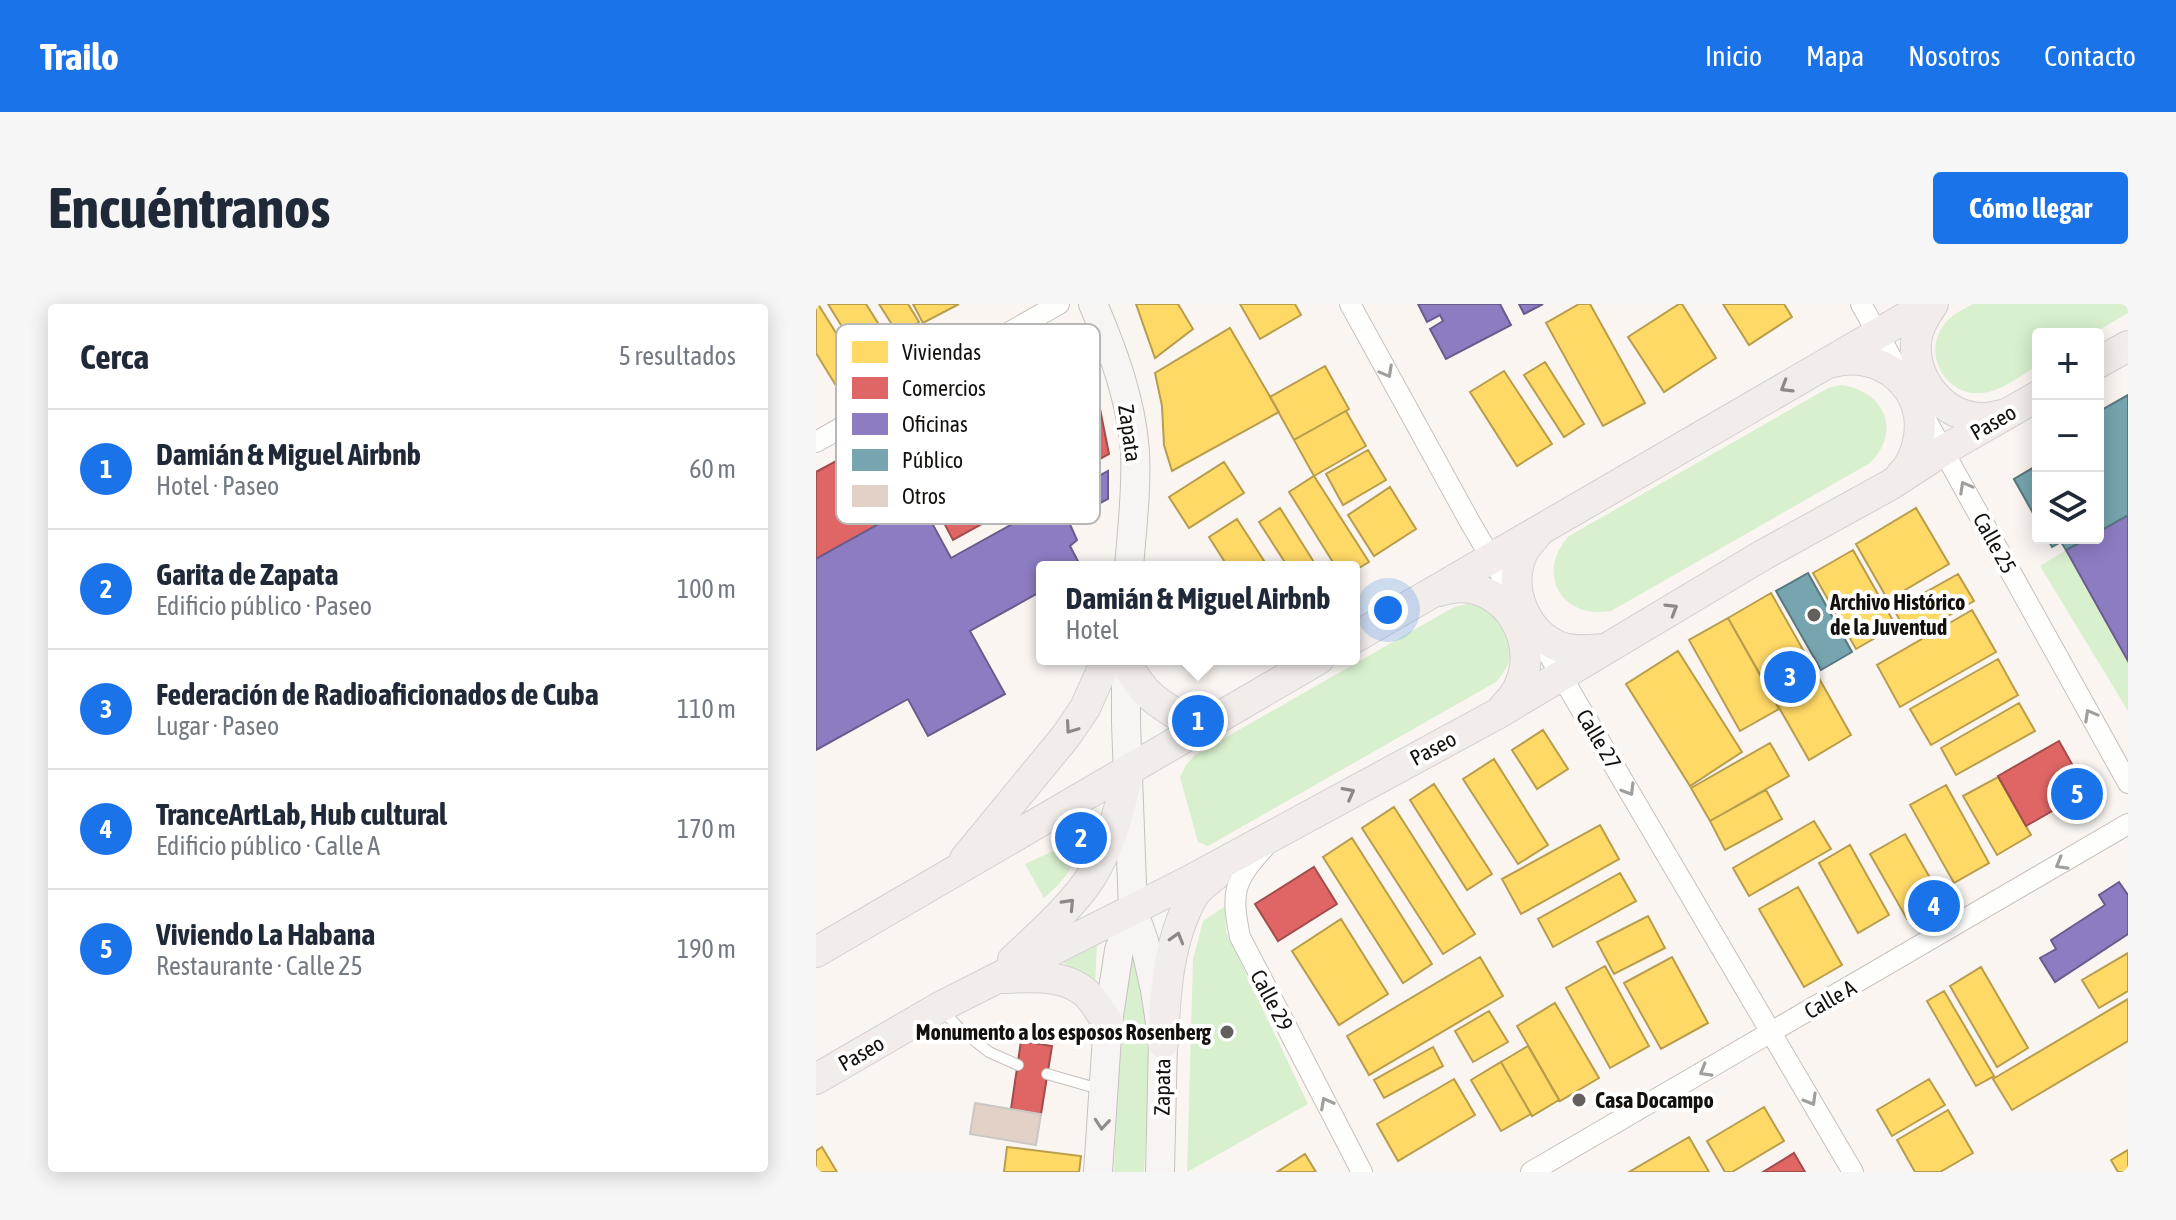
<!DOCTYPE html>
<html lang="es">
<head>
<meta charset="utf-8">
<style>
  body { margin:0; font-family:"Asap Condensed",sans-serif; background:#f6f6f7; color:#1f2937 }
  .controls { position:absolute; right:24px; top:24px; display:grid; overflow:hidden; border-radius:8px; box-shadow:0 4px 20px #0003 }
  .controls button { width:72px; height:72px; display:grid; place-items:center; padding:0; border:0; border-bottom:2px solid #e0e1e3; background:#fff; color:#1f2937; font:40px sans-serif }
  .you { position:absolute; left:572px; top:306px; width:28px; height:28px; margin:-20px; border:6px solid #fff; border-radius:50%; background:#1a73e8; box-shadow:0 0 0 12px #1a73e833 }
  .badge { display:grid; place-items:center; width:52px; height:52px; border-radius:50%; background:#1a73e8; color:#fff; font-size:26px; font-weight:700 }
  .pin { position:absolute; translate:-50% -50%; border:4px solid #fff; box-shadow:0 2px 8px #0006 }
  .popup { position:absolute; left:220px; top:257px; width:324px; height:104px; box-sizing:border-box; display:grid; place-content:center; border-radius:8px; background:#fff; filter:drop-shadow(0 2px 6px #0005); font-size:26px; white-space:nowrap; color:#747a83 }
  .popup b { font-size:30px; color:#1f2937 }
  .popup::after { content:''; position:absolute; left:50%; top:100%; margin-left:-16px; border:16px solid transparent; border-top-color:#fff }
  .list { margin:0; padding:0; list-style:none }
  h2 { display:flex; justify-content:space-between; align-items:center; height:104px; margin:0; padding:0 32px; font-size:34px }
  h2 small { font-size:26px; font-weight:400; color:#747a83 }
  .list li { display:grid; grid-template-columns:52px 1fr auto; gap:24px; align-items:center; box-sizing:border-box; height:120px; padding:0 32px; border-top:2px solid #e0e1e3 }
  .list b { display:block; font-size:30px; white-space:nowrap }
  .list p { margin:0; font-size:26px; white-space:nowrap; color:#747a83 }
  .list em { font-size:26px; font-style:normal; color:#747a83 }
  .icon { flex:none; width:44px; height:44px; fill:none; stroke:currentColor; stroke-width:2; stroke-linecap:round; stroke-linejoin:round }
  .map { position:relative; flex:none; width:1312px; height:868px; overflow:hidden; border-radius:8px }
  header { display:flex; align-items:center; gap:48px; box-sizing:border-box; height:112px; padding:0 40px; background:#1a73e8; color:#fff }
  header strong { font-size:38px }
  nav { display:flex; gap:44px; margin-inline-start:auto; font-size:28px }
  .intro { display:flex; align-items:center; justify-content:space-between; box-sizing:border-box; height:192px; padding:0 48px }
  h1 { margin:0; font-size:56px }
  .button { padding:20px 36px; border-radius:8px; background:#1a73e8; color:#fff; font-size:28px; font-weight:700 }
  main { display:flex; gap:48px; padding:0 48px }
  aside { flex:1; background:#fff; border-radius:8px; box-shadow:0 4px 20px #0003 }
  .map>svg:first-child { display:block }
  .green { fill:#d8f0ce }
  .homes { fill:#ffd966; stroke:#b89d4c; stroke-width:2 }
  .shops { fill:#e06666; stroke:#a24c4c; stroke-width:2 }
  .offices { fill:#8e7cc3; stroke:#695c8d; stroke-width:2 }
  .public { fill:#76a5af; stroke:#58787f; stroke-width:2 }
  .building { fill:#e1d1c6; stroke:#cbc7c4; stroke-width:2 }
  .lines { fill:none; stroke-linecap:round; stroke-linejoin:round }
  .service-casing { stroke:#c5c1be; stroke-width:12 }
  .minor-casing { stroke:#c5c1be; stroke-width:22 }
  .secondary-casing { stroke:#c5c1be; stroke-width:30 }
  .primary-casing { stroke:#d3d0cf; stroke-width:32 }
  .service { stroke:#fefefd; stroke-width:10 }
  .minor { stroke:#fefefd; stroke-width:20 }
  .secondary { stroke:#f8f4f4; stroke-width:28 }
  .primary { stroke:#f2eceb; stroke-width:30 }
  .oneway { stroke:#a09f9d }
  .oneway2 { stroke:#8e8988 }
  .oneway3 { stroke:#918d8c }
  .poi-dot { fill:#64605d; stroke:#fff; stroke-width:3 }
  .labels { text-anchor:middle; stroke-width:8; stroke-linejoin:round; paint-order:stroke }
  .street-label { font-size:22px; fill:#13100e; stroke:#fff }
  .poi-label { font-size:22px; font-weight:bold; fill:#13100e; stroke:#fff; text-anchor:start }
  .key { fill:#fff; stroke:#b8b7b7; stroke-width:2 }
  .key-label { font-size:22px; fill:#13100e }
</style>
</head>
<body>
<header>
<strong>Trailo</strong>
<nav><a>Inicio</a><a>Mapa</a><a>Nosotros</a><a>Contacto</a></nav>
</header>
<div class="intro"><h1>Encuéntranos</h1><a class="button">Cómo llegar</a></div>
<main>
<aside>
<h2>Cerca<small>5 resultados</small></h2>
<ul class="list">
<li><span class="badge">1</span><div><b>Damián &amp; Miguel Airbnb</b><p>Hotel · Paseo</p></div><em>60 m</em></li>
<li><span class="badge">2</span><div><b>Garita de Zapata</b><p>Edificio público · Paseo</p></div><em>100 m</em></li>
<li><span class="badge">3</span><div><b>Federación de Radioaficionados de Cuba</b><p>Lugar · Paseo</p></div><em>110 m</em></li>
<li><span class="badge">4</span><div><b>TranceArtLab, Hub cultural</b><p>Edificio público · Calle A</p></div><em>170 m</em></li>
<li><span class="badge">5</span><div><b>Viviendo La Habana</b><p>Restaurante · Calle 25</p></div><em>190 m</em></li>
</ul>
</aside>
<div class="map">
<svg width="1312" height="868" viewBox="0 0 1312 868">
  <rect width="100%" height="100%" fill="#faf5f1"/>
  <path class="green" d="M1157,0H1312V9L1276,30H1222V61C1206,71 1186,87 1167,89C1131,93 1106,52 1127,22C1134,11 1146,6 1157,0Z
    M1025,81C1069,87 1086,127 1054,159L795,307C745,316 719,269 753,232L1012,84Z
    M1250,246L1312,357V407L1224,262Z
    M651,300C694,305 710,347 680,378L392,542L382,538L364,473L370,461L379,451L638,303Z
    M255,539L261,548C256,568 243,581 228,594L209,560Z
    M409,602L410,628L492,800L371,868L377,655L387,617Z
    M281,638L279,681L274,674L244,657Z
    M316,648L335,737L328,868H298L303,732Z"/>
  <path class="homes" d="M0,0H2L43,66L19,80L0,49Z
    M12,0H50L77,43L49,60Z
    M63,0H92L103,18L82,30Z
    M97,0H143L107,19Z
    M320,0H362L377,25L339,54Z
    M424,0H479L485,11L444,35Z
    M763,0H774L829,99L787,122L730,19Z
    M863,0H866L900,54L848,88L812,33Z
    M907,0H968L976,13L933,41Z
    M414,24L463,108L356,167L348,141L346,102L339,69Z
    M729,58L768,120L748,133L708,71Z
    M509,62L533,105L478,136L454,93Z
    M688,67L736,140L701,162L654,88Z
    M530,107L550,142L498,172L478,136Z
    M552,146L570,176L527,201L510,170Z
    M408,158L428,189L373,224L353,193Z
    M1218,163L1222,169V189L1210,196L1198,175Z
    M498,172L553,258L538,267V263H520L473,188Z
    M574,183L600,225L558,252L532,211Z
    M464,204L501,263H472L443,218Z
    M1100,204L1133,260L1072,296L1040,240Z
    M421,215L452,263H412L393,233Z
    M1037,246L1080,322L1040,345L997,269Z
    M1142,270L1158,297L1094,334L1078,306Z
    M955,289L1035,431L993,456L912,314Z
    M1156,306L1180,348L1084,403L1061,361Z
    M912,314L963,405L924,427L873,336Z
    M862,347L926,448L874,482L810,380Z
    M1182,355L1202,391L1115,441L1094,405Z
    M1203,399L1219,427L1140,471L1125,444Z
    M727,426L752,465L721,485L696,446Z
    M954,439L973,472L894,517L875,484Z
    M678,455L732,541L702,560L647,475Z
    M1182,473L1215,531L1181,551L1147,492Z
    M618,480L676,570L651,586L594,496Z
    M1130,481L1173,559L1138,579L1094,501Z
    M950,486L966,515L909,546L894,517Z
    M578,503L659,630L627,650L546,524Z
    M998,517L1015,545L933,592L917,564Z
    M784,521L803,555L705,610L686,575Z
    M1089,530L1126,595L1091,615L1054,550Z
    M536,534L616,660L587,679L507,553Z
    M1034,541L1073,611L1042,629L1003,559Z
    M804,569L820,597L737,643L722,615Z
    M982,583L1026,661L988,683L943,605Z
    M832,612L849,644L798,670L781,638Z
    M525,615L572,690L523,721L476,647Z
    M1312,649V687L1283,704L1266,676Z
    M664,653L687,692L553,771L531,732Z
    M856,653L892,719L845,745L808,679Z
    M789,662L833,742L794,764L750,684Z
    M1165,663L1212,744L1181,763L1134,682Z
    M1128,687L1178,772L1160,782L1111,697Z
    M1312,695V737L1196,806L1177,775Z
    M739,699L783,774L744,797L701,722Z
    M673,707L692,738L657,758L639,727Z
    M712,742L743,796L716,812L685,758Z
    M617,743L627,762L568,794L558,776Z
    M685,758L715,810L685,827L655,776Z
    M638,775L659,811L582,857L561,820Z
    M1113,775L1129,801L1076,832L1061,806Z
    M948,803L968,837L916,868H909L891,837Z
    M1132,806L1157,849L1124,868H1099L1081,836Z
    M873,833L893,868H813Z
    M6,843L21,868H0V847Z
    M191,843L265,852L263,868H188Z
    M1312,846V868H1302L1295,856Z
    M489,850L500,868H461Z"/>
  <path class="shops" d="M284,105L293,150L137,236L117,198Z
    M57,137L93,204L0,255V168Z
    M1243,437L1271,487L1210,522L1182,472Z
    M498,563L521,600L462,637L439,600Z
    M205,737L236,742L225,810L195,805Z
    M978,849L989,868H947Z"/>
  <path class="offices" d="M602,0H684L695,21L630,55L614,25L627,17L624,11L611,18Z
    M703,0H727L708,10Z
    M292,167V195L252,216L261,236L254,242L265,263H226V293L224,288L154,327L189,390L112,432L92,395L0,446V255L104,197L135,254Z
    M1312,211V357L1250,246L1272,234H1282V228Z
    M1303,578L1312,591V630L1239,678L1224,654L1240,645L1235,636L1289,601L1283,591Z"/>
  <path class="public" d="M1312,91V211L1282,228V108Z
    M1222,161V218L1198,175Z
    M1231,234H1272L1250,246L1245,238L1236,243Z
    M992,269L1036,348L1005,366L960,287Z
    M268,527L273,537L263,542L258,531Z"/>
  <path class="building" d="M260,46L272,70L254,80L266,104L96,196L62,133L94,115L116,157L213,104L200,79Z
    M159,799L225,810L220,841L154,830Z"/>
  <g class="lines">
    <g class="service-casing">
      <path id="service" d="M125,705L145,726L173,748L202,761
        M231,770L287,786"/>
    </g>
    <g class="minor-casing">
      <path id="minor" d="M534,0L655,220L700,296
        M1045,0L1087,74
        M1104,105L1312,479
        M0,138L243,0
        M723,334L1037,868
        M448,544C417,577 415,589 424,633L546,868
        M715,868L1312,520"/>
    </g>
    <g class="secondary-casing">
      <path id="secondary" d="M277,0C297,47 315,95 319,147C321,185 316,225 313,263
        M310,355V419L317,606L328,637L339,686L347,739L344,868
        M282,868L292,718L303,646L317,606"/>
    </g>
    <g class="primary-casing">
      <path id="primary" d="M1117,0C1109,12 1101,24 1100,39C1098,77 1128,114 1167,114C1173,114 1180,112 1186,111
        M1013,59C1065,43 1114,85 1102,138C1099,151 1094,163 1085,171
        M1282,59L1312,42
        M721,230C716,236 709,243 706,250C691,285 709,329 744,343C758,348 773,346 787,345
        M623,287C692,264 739,355 688,403
        M538,334L1113,0
        M310,358C329,396 350,404 386,425
        M149,555L250,432L269,404L291,355
        M0,648L503,355
        M197,656C222,632 250,608 271,579C293,548 304,505 312,468
        M187,674C216,673 251,669 273,692C280,700 285,710 292,718
        M347,739C349,690 352,636 377,592C382,584 392,577 399,571
        M0,775L124,703L375,576L681,410L947,251L1074,181L1128,146L1222,92"/>
    </g>
    <use href="#service" class="service"/>
    <use href="#minor" class="minor"/>
    <use href="#secondary" class="secondary"/>
    <use href="#primary" class="primary"/>
  </g>
  <defs><path id="oneway-chevron" d="M-2-3.5L2.5 0L-2 3.5" fill="none" stroke-width="1.6" stroke-linecap="round" stroke-linejoin="round" transform="scale(2)"/></defs>
  <g class="oneway">
    <use href="#oneway-chevron" transform="translate(571 68) rotate(61)"/>
    <use href="#oneway-chevron" transform="translate(1149 183) rotate(-119)"/>
    <use href="#oneway-chevron" transform="translate(1274 411) rotate(-119)"/>
    <use href="#oneway-chevron" transform="translate(813 486) rotate(59)"/>
    <use href="#oneway-chevron" transform="translate(1245 560) rotate(150)"/>
    <use href="#oneway-chevron" transform="translate(889 767) rotate(150)"/>
    <use href="#oneway-chevron" transform="translate(995 796) rotate(60)"/>
    <use href="#oneway-chevron" transform="translate(510 799) rotate(-118)"/>
  </g>
  <g class="oneway2">
    <use href="#oneway-chevron" transform="translate(970 83) rotate(149)"/>
    <use href="#oneway-chevron" transform="translate(856 305) rotate(-31)"/>
    <use href="#oneway-chevron" transform="translate(255 424) rotate(125)"/>
    <use href="#oneway-chevron" transform="translate(533 489) rotate(-28)"/>
    <use href="#oneway-chevron" transform="translate(253 600) rotate(-47)"/>
    <use href="#oneway-chevron" transform="translate(361 634) rotate(-74)"/>
  </g>
  <use class="oneway3" href="#oneway-chevron" transform="translate(286 820) rotate(95)"/>
  <g class="poi-dot">
    <circle cx="998" cy="311" r="8"/>
    <circle cx="411" cy="728" r="8"/>
    <circle cx="763" cy="796" r="8"/>
  </g>
  <g class="labels">
    <g class="street-label">
      <text transform="translate(1177 118) rotate(-30)" y="8">Paseo</text>
      <text transform="translate(314 129) rotate(82)" y="8">Zapata</text>
      <text transform="translate(1179 239) rotate(61)" y="8">Calle 25</text>
      <text transform="translate(783 435) rotate(59)" y="8">Calle 27</text>
      <text transform="translate(617 444) rotate(-28)" y="8">Paseo</text>
      <text transform="translate(1014 695) rotate(-30)" y="8">Calle A</text>
      <text transform="translate(456 696) rotate(62)" y="8">Calle 29</text>
      <text transform="translate(45 749) rotate(-30)" y="8">Paseo</text>
      <text transform="translate(346 783) rotate(-89)" y="8">Zapata</text>
    </g>
    <g class="poi-label">
      <text x="1014" y="306">Archivo Histórico<tspan x="1014" dy="25">de la Juventud</tspan></text>
      <text x="395" y="736" text-anchor="end">Monumento a los esposos Rosenberg</text>
      <text x="779" y="804">Casa Docampo</text>
    </g>
  </g>
  <rect x="20" y="20" width="264" height="200" rx="12" class="key"/>
  <rect x="36" y="37" width="36" height="22" fill="#ffd966"/>
  <rect x="36" y="73" width="36" height="22" fill="#e06666"/>
  <rect x="36" y="109" width="36" height="22" fill="#8e7cc3"/>
  <rect x="36" y="145" width="36" height="22" fill="#76a5af"/>
  <rect x="36" y="181" width="36" height="22" fill="#e1d1c6"/>
  <g class="key-label">
    <text x="86" y="56">Viviendas</text>
    <text x="86" y="92">Comercios</text>
    <text x="86" y="128">Oficinas</text>
    <text x="86" y="164">Público</text>
    <text x="86" y="200">Otros</text>
  </g>
</svg>
<div class="controls">
<button>+</button>
<button>−</button>
<button><svg class="icon" aria-label="layers" viewBox="0 0 24 24"><path d="M12 4l9 5-9 5-9-5zM3 14l9 5 9-5"/></svg></button>
</div>
<div class="you"></div>
<div class="pin badge" style="left:382px;top:417px">1</div>
<div class="popup"><b>Damián &amp; Miguel Airbnb</b>Hotel</div>
<div class="pin badge" style="left:265px;top:534px">2</div>
<div class="pin badge" style="left:974px;top:373px">3</div>
<div class="pin badge" style="left:1118px;top:602px">4</div>
<div class="pin badge" style="left:1261px;top:490px">5</div>
</div>
</main>
</body>
</html>
